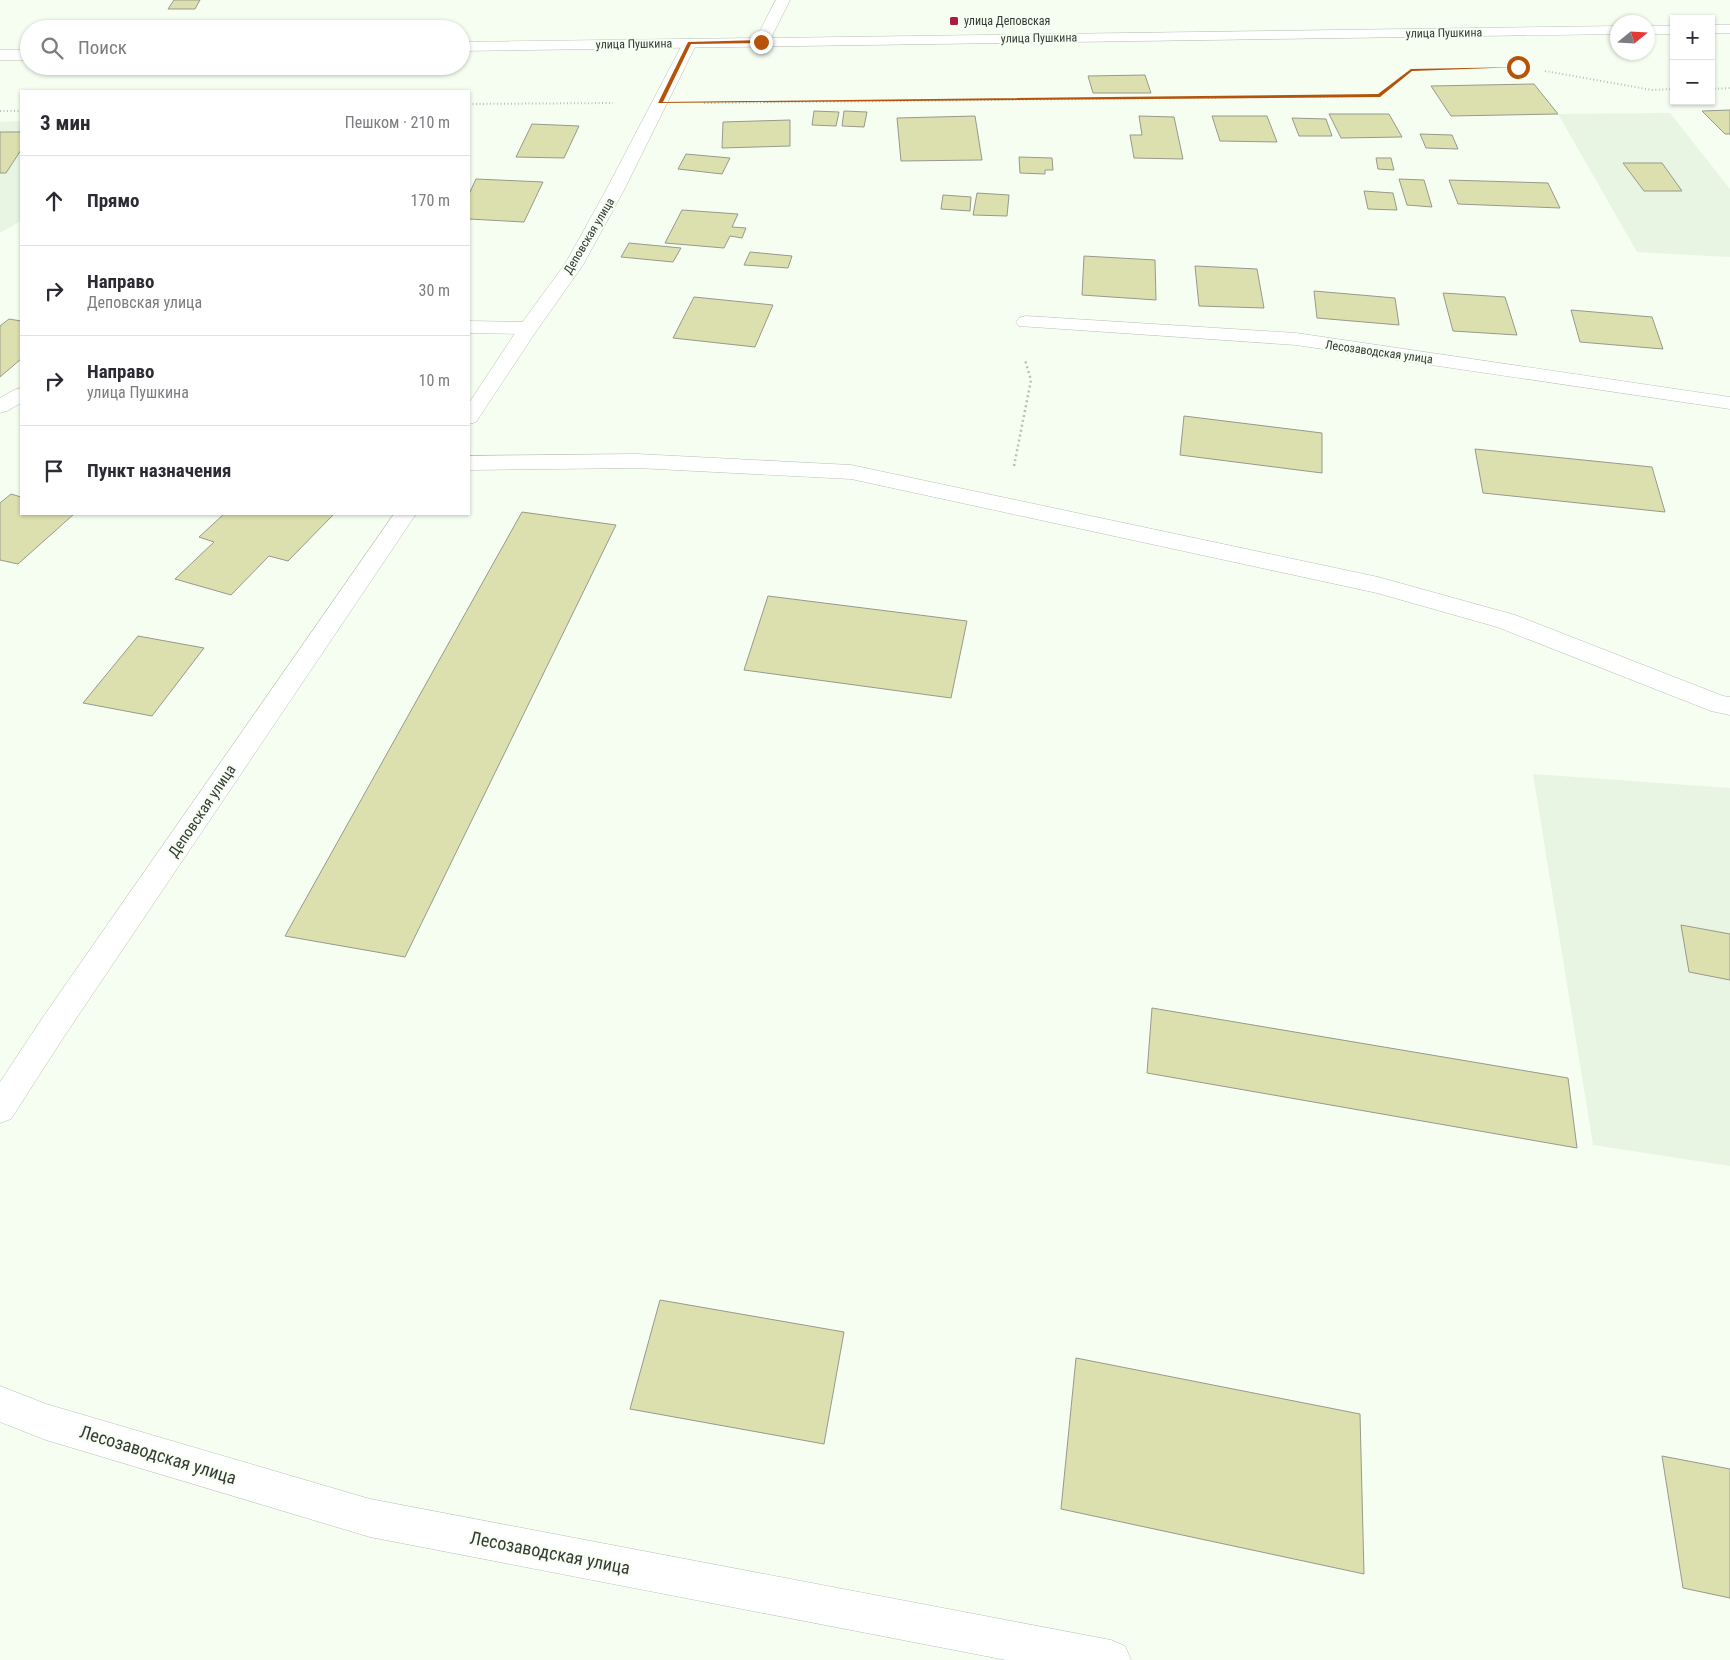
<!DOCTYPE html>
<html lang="ru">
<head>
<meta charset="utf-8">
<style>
  body { margin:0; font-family:"Roboto Condensed",sans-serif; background:#f2f2f3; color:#2b2b33 }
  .controls { position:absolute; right:15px; top:15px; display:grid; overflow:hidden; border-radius:0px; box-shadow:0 1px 4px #0004 }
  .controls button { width:45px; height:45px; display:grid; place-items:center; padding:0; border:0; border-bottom:1px solid #e1e1e2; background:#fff; color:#2b2b33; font:25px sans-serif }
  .compass { position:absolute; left:1610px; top:15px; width:45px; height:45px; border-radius:50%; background:#fff; box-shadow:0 1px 4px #0004; rotate:72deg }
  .stop { position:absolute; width:15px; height:15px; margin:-11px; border:4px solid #b45309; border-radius:50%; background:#fff }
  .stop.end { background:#b45309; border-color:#fff; box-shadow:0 1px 5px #0008 }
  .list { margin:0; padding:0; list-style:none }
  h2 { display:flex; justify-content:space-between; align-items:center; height:65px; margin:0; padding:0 20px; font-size:21px }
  h2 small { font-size:16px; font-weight:400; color:#7c7c81 }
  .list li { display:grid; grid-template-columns:32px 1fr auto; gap:15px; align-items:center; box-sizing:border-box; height:90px; padding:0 20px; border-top:1px solid #e1e1e2 }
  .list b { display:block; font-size:19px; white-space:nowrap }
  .list p { margin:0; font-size:16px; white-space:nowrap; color:#7c7c81 }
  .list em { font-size:16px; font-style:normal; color:#7c7c81 }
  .icon { flex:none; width:28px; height:28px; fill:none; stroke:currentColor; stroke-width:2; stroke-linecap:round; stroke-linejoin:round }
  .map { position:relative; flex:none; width:1730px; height:1660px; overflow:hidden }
  .search { position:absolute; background:#fff; box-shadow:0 1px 4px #0004; left:20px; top:20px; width:450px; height:55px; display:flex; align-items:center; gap:12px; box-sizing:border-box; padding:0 18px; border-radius:28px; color:#7c7c81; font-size:19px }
  .panel { position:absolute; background:#fff; box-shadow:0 1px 4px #0004; left:20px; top:90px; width:450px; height:425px; border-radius:0px }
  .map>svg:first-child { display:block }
  .built { fill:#e8f5e2 }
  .building { fill:#dce0ae; stroke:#98998d }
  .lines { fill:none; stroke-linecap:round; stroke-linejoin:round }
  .service-casing { stroke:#b8c0b5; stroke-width:1 }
  .minor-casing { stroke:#b8c0b5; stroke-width:1 }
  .tertiary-casing { stroke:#b8c0b5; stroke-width:1 }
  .path-far1 { stroke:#b9c0b6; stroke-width:2; stroke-dasharray:1 2.5; stroke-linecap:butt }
  .path { stroke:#b9c0b6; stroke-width:2.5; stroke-dasharray:2 3; stroke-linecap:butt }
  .service { fill:#fff; fill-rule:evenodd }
  .minor { fill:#fff; fill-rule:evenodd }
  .tertiary { fill:#fff; fill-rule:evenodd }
  .route { fill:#b45309 }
  .poi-dot { fill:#af1b3d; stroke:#f6fef2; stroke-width:2 }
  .labels { text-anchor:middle; stroke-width:4; stroke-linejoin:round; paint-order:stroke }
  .far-poi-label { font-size:12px; fill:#363935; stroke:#f6fef2; text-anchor:start }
  .far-street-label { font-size:12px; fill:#363935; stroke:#f6fef2 }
  .street-label { font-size:15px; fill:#363935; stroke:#f6fef2 }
  .near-street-label { font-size:18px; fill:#363935; stroke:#f6fef2 }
</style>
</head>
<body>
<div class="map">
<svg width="1730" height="1660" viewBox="0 0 1730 1660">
  <rect width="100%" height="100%" fill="#f6fef2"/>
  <path class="built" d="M1670,113L1730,189V257L1637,252L1558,114Z
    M21,121V221L0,233V122Z
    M1533,774L1730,788V1166L1593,1145Z"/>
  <path class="building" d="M174,0H200L195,9H168Z
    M1145,75L1151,93H1093L1088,76Z
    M1534,84L1558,114L1451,116L1431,86Z
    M1730,110V134H1725L1702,111Z
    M814,111L839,112L836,126L812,125Z
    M844,111L867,112L864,127L842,126Z
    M1329,114H1389L1402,137L1341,138Z
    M975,116L982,160L901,161L897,118Z
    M1139,116L1174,117L1183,159L1134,158L1130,135H1142Z
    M1212,116H1267L1277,142L1220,141Z
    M1292,118L1326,119L1332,136H1299Z
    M790,120V146L722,148L723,122Z
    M532,124L579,126L564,158L516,157Z
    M0,132H21V150L6,173H0Z
    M1420,134L1452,135L1458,149L1426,148Z
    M686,154L730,158L722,174L678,169Z
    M1019,157L1052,158L1053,170H1045V174L1020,173Z
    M1376,158H1391L1394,170L1378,169Z
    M1623,163H1662L1682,191H1644Z
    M476,179L543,182L524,222L469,219V194Z
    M1399,179L1424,180L1432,207L1407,205Z
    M1449,180L1548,183L1560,208L1458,204Z
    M1364,191L1393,193L1397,210L1368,209Z
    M977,193L1009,195L1007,216L973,215Z
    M943,195L971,197L970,211L941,209Z
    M682,210L738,214L732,227L746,228L742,238L730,236L724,248L665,243Z
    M629,243L681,248L673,262L621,257Z
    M750,252L792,256L788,268L744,265Z
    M1084,256L1155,260L1156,300L1082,295Z
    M1195,266L1257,269L1264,308L1199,306Z
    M1314,291L1395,298L1399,325L1317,318Z
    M1443,293L1505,297L1517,335L1453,331Z
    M694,297L773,305L755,347L673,338Z
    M1571,310L1652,317L1663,349L1580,342Z
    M9,319L21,321V359L0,377V326Z
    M1184,416L1322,433V473L1180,455Z
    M1475,449L1652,467L1665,512L1483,493Z
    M11,494L21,497V514H74L18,564L0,560V503Z
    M522,512L616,525L405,957L285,936Z
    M224,514H330L333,515L288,561L269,556L231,595L175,579L214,542L199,537Z
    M768,596L967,621L951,698L744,670Z
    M138,636L204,648L152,716L83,703Z
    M1681,925L1730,934V980L1689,972Z
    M1152,1008L1568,1078L1577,1148L1147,1073Z
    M660,1300L844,1332L824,1444L630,1409Z
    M1076,1358L1360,1414L1364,1574L1061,1509Z
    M1662,1456L1730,1469V1598L1683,1588Z"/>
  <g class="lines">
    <g class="service-casing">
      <path id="service" d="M1026,316L1296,333L1730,397V409L1296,345L1019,326L1016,322L1019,318Z
        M469,321L528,322L535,324L538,328L535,332L528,334L469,333Z
        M21,388V403L7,411L0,413V398L14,390Z
        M637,454L851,465L1378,577L1515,615L1723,696L1730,697V715L1711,711L1497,627L1377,593L851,479L637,468L469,470V456Z"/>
    </g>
    <g class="minor-casing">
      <path id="minor" d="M690,39L695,40L697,43L623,192L583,265L537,330L476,422L469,424V403L521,324L565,264L605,192L683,43L685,40Z
        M394,514H416L65,1035L11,1119L0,1123V1082L43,1017Z
        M0,1386L46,1404L370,1499L1111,1640L1125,1646L1131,1660H1006L370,1537L46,1440L0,1422Z"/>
    </g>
    <g class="tertiary-casing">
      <path id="tertiary" d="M776,0H790L771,38L1618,26V34L461,51V42L756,38Z
        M1711,25H1730V33H1711Z
        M1648,26H1674V34H1648Z
        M0,50H29V60H0Z"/>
    </g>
    <path class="path-far1" d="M1545,71L1652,90L1674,89
      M1711,89L1730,88
      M704,103L1379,96L1409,71
      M469,104L613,103
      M0,111H21"/>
    <path class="path" d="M1014,466L1031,380L1025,360"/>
    <use href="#service" class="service"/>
    <use href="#minor" class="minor"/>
    <use href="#tertiary" class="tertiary"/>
  </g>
  <path class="route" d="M761,40L763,43L691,44L663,102L1378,94L1411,69L1520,67L1412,71L1380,97L658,103L688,42Z"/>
  <rect class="poi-dot" x="949" y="16" width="10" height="10" rx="2.5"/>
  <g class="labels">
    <g class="far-poi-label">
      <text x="964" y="25">улица Деповская</text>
    </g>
    <g class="far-street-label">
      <text transform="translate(1444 33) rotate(-1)" y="4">улица Пушкина</text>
      <text transform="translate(1039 38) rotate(-1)" y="4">улица Пушкина</text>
      <text transform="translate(634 44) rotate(-1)" y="4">улица Пушкина</text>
      <text transform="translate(589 236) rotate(-59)" y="4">Деповская улица</text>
      <text transform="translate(1379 352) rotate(8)" y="4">Лесозаводская улица</text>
    </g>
    <g class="street-label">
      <text transform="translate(202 811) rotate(-56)" y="5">Деповская улица</text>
    </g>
    <g class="near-street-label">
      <text transform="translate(158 1455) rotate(17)" y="6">Лесозаводская улица</text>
      <text transform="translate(550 1553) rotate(11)" y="6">Лесозаводская улица</text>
    </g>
  </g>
</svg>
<div class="controls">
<button>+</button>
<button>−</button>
</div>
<svg class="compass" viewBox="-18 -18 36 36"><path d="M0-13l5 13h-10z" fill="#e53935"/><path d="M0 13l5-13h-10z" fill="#7c7c81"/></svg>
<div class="stop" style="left:1518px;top:67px"></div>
<div class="stop end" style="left:761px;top:42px"></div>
<div class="search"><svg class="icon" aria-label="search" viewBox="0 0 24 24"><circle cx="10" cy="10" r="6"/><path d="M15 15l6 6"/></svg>Поиск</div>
<section class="panel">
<h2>3 мин<small>Пешком · 210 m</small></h2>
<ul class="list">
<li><svg class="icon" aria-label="ahead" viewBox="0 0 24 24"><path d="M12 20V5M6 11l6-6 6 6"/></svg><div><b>Прямо</b></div><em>170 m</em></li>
<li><svg class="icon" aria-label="right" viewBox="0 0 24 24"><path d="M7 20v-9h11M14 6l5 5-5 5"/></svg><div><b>Направо</b><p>Деповская улица</p></div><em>30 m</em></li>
<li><svg class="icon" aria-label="right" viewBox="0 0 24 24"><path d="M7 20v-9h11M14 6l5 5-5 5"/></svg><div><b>Направо</b><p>улица Пушкина</p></div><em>10 m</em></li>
<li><svg class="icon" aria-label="arrive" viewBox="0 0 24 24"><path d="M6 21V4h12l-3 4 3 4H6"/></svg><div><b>Пункт назначения</b></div></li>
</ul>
</section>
</div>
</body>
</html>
